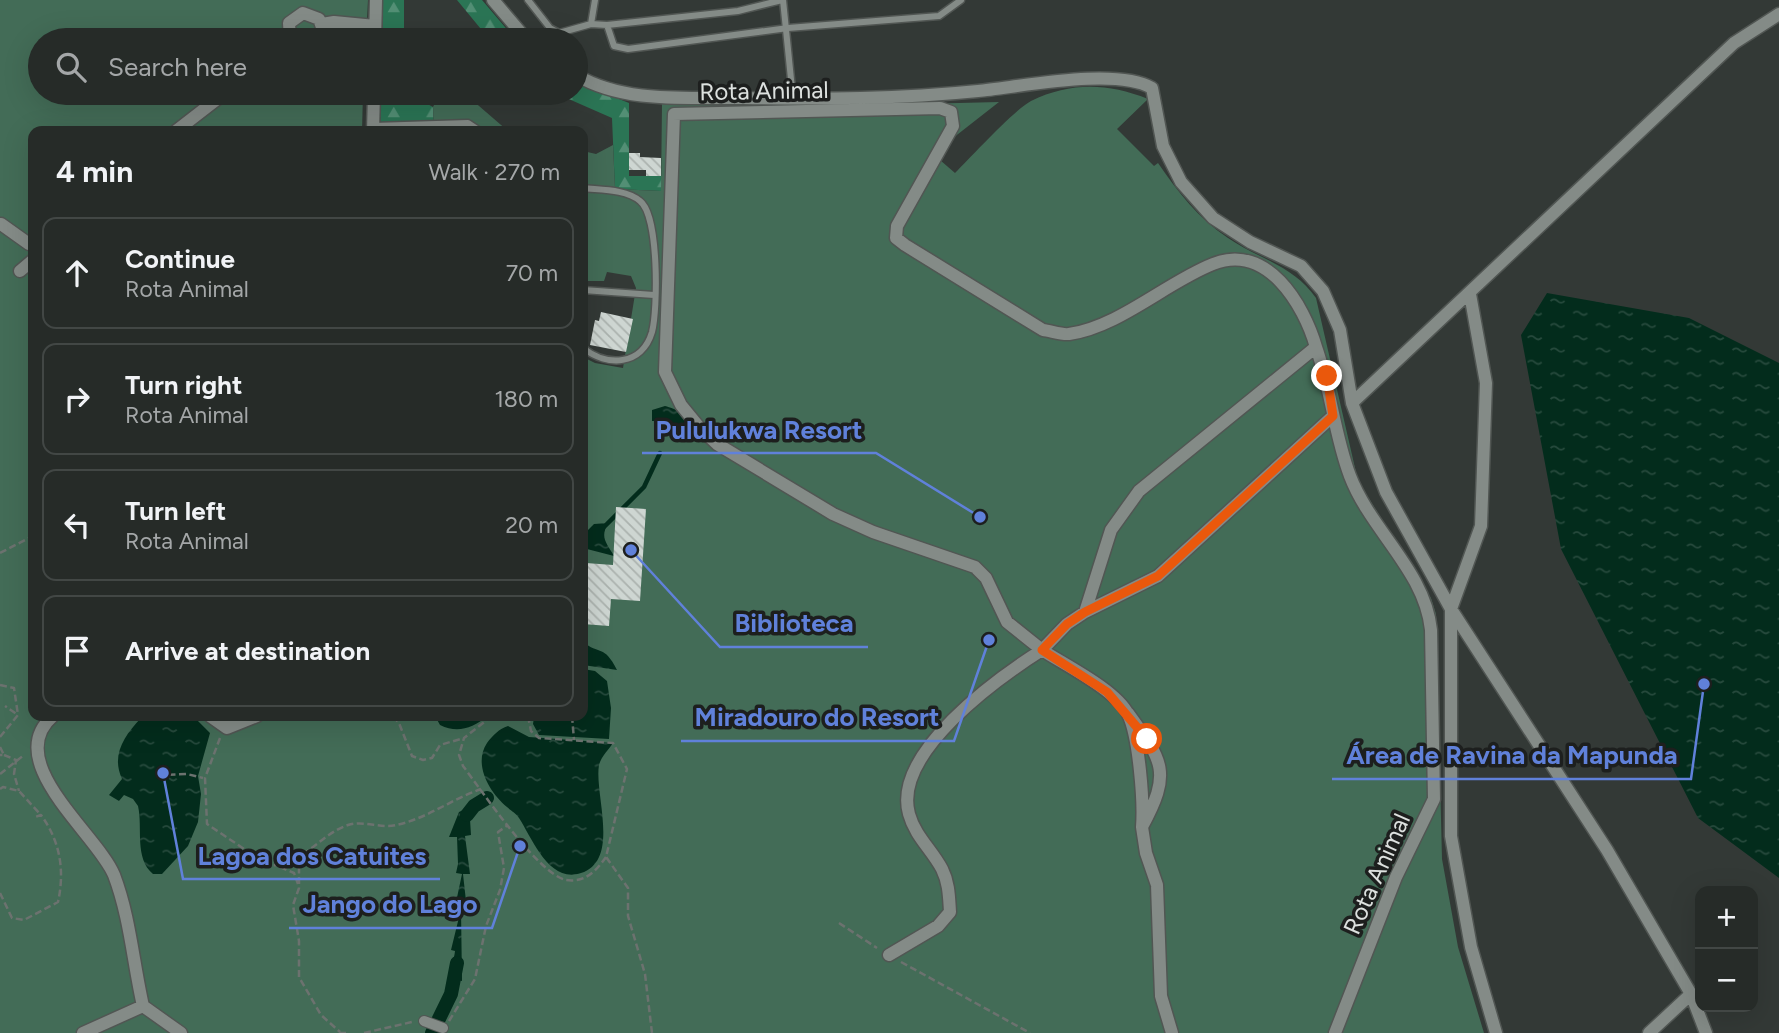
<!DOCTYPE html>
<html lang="en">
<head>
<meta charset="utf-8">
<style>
  body { margin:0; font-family:Figtree,sans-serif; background:#2e3330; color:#f1f3f6 }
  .controls { position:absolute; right:21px; bottom:21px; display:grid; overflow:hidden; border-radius:14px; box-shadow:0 7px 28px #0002 }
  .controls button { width:63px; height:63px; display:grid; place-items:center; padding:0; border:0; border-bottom:2px solid #424745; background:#262b28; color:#f1f3f6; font:35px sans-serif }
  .stop { position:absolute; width:21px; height:21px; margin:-16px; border:5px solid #ea580c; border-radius:50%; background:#fff }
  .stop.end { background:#ea580c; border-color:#fff; box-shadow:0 2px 7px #0008 }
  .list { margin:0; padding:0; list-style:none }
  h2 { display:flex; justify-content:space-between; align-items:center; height:91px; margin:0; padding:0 28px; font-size:30px }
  h2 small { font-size:23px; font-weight:400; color:#a4a7a8 }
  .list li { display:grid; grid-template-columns:46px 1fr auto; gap:21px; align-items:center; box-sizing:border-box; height:112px; margin:0 14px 14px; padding:0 14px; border:2px solid #424745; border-radius:14px }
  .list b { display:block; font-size:26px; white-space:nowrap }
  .list p { margin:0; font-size:23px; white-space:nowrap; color:#a4a7a8 }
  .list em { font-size:23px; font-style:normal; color:#a4a7a8 }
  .icon { flex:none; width:38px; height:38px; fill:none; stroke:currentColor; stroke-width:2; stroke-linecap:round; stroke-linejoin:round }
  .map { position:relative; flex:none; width:1779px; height:1033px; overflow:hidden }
  .search { position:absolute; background:#262b28; box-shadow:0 7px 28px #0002; left:28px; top:28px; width:560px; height:77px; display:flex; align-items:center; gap:18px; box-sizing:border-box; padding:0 24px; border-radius:38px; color:#a4a7a8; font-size:26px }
  .panel { position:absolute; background:#262b28; box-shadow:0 7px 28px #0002; left:28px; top:126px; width:560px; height:595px; border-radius:14px }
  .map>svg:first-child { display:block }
  .forest { fill:url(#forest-firs) }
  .green { fill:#436c57 }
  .water { fill:url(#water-ripples) }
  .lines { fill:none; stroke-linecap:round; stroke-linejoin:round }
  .stream { stroke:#032c1c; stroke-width:4.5 }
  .canal { stroke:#032c1c; stroke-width:14 }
  .building { fill:url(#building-back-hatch) }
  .service-casing { stroke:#515653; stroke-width:9 }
  .pedestrian-casing { stroke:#515653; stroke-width:12 }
  .minor-casing { stroke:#515653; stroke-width:15 }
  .path { stroke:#6c726f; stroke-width:2.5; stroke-dasharray:7 3.5; stroke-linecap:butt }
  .service { stroke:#848b87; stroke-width:6 }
  .pedestrian { stroke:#848b87; stroke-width:10 }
  .minor { stroke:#848b87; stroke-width:12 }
  .route { stroke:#ea580c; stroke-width:9 }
  .labels { text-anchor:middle; stroke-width:7; stroke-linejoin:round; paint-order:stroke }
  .street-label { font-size:24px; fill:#dde1df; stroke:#1d1f1e }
  .leader { fill:none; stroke:#6081da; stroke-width:2.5 }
  .callout-dot { fill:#6081da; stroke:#1d1f1e; stroke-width:2.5 }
  .callout-label { font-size:26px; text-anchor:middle; font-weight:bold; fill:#6081da; stroke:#1d1f1e; stroke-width:7; stroke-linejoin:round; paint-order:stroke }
</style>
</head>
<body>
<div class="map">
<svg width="1779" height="1033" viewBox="0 0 1779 1033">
  <defs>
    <pattern id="forest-firs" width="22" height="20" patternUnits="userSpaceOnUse" patternTransform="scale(1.75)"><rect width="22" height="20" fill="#2b7555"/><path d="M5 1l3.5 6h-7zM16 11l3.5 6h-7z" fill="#538f75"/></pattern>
    <pattern id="water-ripples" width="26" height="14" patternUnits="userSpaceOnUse" patternTransform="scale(1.75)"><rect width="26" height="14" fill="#032c1c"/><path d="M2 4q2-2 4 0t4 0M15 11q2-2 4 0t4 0" fill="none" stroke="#274a3d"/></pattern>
    <pattern id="building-back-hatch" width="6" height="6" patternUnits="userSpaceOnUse" patternTransform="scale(1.75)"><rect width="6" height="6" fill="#ced6d2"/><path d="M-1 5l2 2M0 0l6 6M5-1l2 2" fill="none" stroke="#abb2ae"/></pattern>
  </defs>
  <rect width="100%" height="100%" fill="#333936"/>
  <path class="forest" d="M383,0H404V40H382Z
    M457,0H482L516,40H490Z
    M576,82L629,103V176H662V103L797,107L662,191L615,189L612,118L555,93H576Z
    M381,93H407L433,107L434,131H380Z"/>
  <path class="green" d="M0,0H368L366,40H40V93H363L362,131H33V716H583V357L595,363L623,368L636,288L631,276L607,272L604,281H583V151L596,154L613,145L615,189L661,191L662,103L797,107L999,102L953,138L940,160L955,173C971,157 1014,110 1031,101C1071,82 1107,83 1148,99L1117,129L1154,166L1158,163C1178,192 1198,218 1228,238C1259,259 1294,266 1316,298L1358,481L1431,598L1436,614L1442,859L1458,947L1484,1033H0Z
    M440,93H464L508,131H430H434L433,107Z"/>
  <path class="water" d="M1547,293L1689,318L1779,363V878L1698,818L1561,549L1521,335Z
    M665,406C676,409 687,413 686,427L666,428L660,421H652V410Z
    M608,523C600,538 606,542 614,556L583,548V535L594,524Z
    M583,642C599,655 604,644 617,670L583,665Z
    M583,669L595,671L607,681L611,708L609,739L539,735L533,724L534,717L583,716Z
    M435,716H488C472,728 458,734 440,725Z
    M141,718L196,719L210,733L198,776L201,794L198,822L188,846L162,874H153C134,858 143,828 138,806L133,799L124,795L119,801L109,795L122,779C111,755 124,736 141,718Z
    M508,726L529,737L613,743C609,749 601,757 599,765C594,794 621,860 581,873C549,884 532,838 519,818C516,813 511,811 507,807C489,792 473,764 487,743C493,735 499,729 508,726Z
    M480,802L470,819L471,835L465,836L470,874H463L467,910L461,909L462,981L452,979C449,970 454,961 455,951L451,950L461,909L455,907L462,874L456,873L458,864L457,837H449L459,812Z"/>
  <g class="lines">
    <path class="stream" d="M604,527L644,487L660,453"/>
    <path class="canal" d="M467,815L474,806L487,798
      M432,1033L451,994L457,963"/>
  </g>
  <path class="building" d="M629,153H640V157L661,158V176H646V170H629Z
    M601,312L633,319L626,352L590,345L595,320L599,321Z
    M616,507L646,509L640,601L611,599L609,626L583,624L586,563L613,565Z"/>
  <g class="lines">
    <g class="service-casing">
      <path id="service" d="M528,0L550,28L559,33L591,24L607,25L738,11L782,0
        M783,0L793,99
        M591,24L595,0
        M607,25L614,46L628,49L788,28L939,16L961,0
        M373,126L468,123L480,131
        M583,188C600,190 626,189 640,201C659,215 658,309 652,332C642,366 607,367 583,348
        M583,290L654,295"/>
    </g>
    <g class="pedestrian-casing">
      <path id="pedestrian" d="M424,1021L443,1028"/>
    </g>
    <g class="minor-casing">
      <path id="minor" d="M493,0L527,40
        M322,24L334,22L375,26
        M290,40L289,23L303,13L319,19L323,30L321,40
        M375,40L376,0
        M576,75C625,104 688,97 743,98C822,99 899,99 978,91C1020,87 1115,67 1152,88L1163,146L1181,182L1213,218L1250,242L1301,266L1323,291L1340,330L1352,403L1386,492L1451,609L1607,850L1691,994L1706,1033
        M176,131L225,93
        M373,131L374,93
        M1,224L29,244L33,243
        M20,271L33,260
        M1470,294L1486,383L1481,526L1451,609V836L1471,947L1496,1033
        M1352,403L1734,43L1779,14
        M1085,612L1111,530L1139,491L1316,347C1331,389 1334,434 1350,476C1371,531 1425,571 1431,630L1434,799L1396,877L1335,1033
        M1128,713C1163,761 1172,772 1142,827C1144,802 1139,737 1128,714C1116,690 1065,665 1042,650L1067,624L1085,612L1158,576L1333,416
        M53,716C0,761 98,835 114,875C130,917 133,962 143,1006L83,1033
        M210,716L227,728L257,716
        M1142,827L1146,853L1157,885L1161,996L1172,1033
        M889,955L938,926L950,912C949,897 949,883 942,869C932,850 915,836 909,814C892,753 998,678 1042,650L1007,622L986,578L975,567L873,532L833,514L717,444L699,427L681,405L665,372L674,114L940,108L951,112L953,126L897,226L896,238L905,245L1043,330C1051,331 1062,335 1069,334C1119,327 1167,282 1213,264C1267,242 1304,305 1316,347
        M143,1006L181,1033
        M1649,1033L1691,994"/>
    </g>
    <path class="path" d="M0,553L33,536
      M0,685L14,688L18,715
      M393,716L399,723L412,756L423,760L432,758L440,745L464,738
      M492,716L464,738L459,755L463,766C482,791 538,874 566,880C585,883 596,871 606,857
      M528,716L531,731L539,738L613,743L627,769L606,857L628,888V916L645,974L652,1033
      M572,716L574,740
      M0,737L18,715L5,706
      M220,738L205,778L207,824L268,865C299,869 320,834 348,825C364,820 381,829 396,825C426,819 452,799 481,789
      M0,747L4,755H0
      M4,755L16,760L14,774L19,791
      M0,774L24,755
      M158,775L187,774L203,778
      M0,789L3,787L19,791L40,814
      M299,856V888L293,905L299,941V977L321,1015L340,1032
      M280,867L294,873L298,884
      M0,893L12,918L24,920L58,902C65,870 60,841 41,815L35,817
      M839,923L877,948
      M901,962L1030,1033
      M449,1021L475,979L486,926L500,890L504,868L498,832L508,825
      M339,1033H347
      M364,1033L412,1022"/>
    <use href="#service" class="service"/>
    <use href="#pedestrian" class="pedestrian"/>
    <use href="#minor" class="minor"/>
  </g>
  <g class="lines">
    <path class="route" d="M1147,739L1107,692L1042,650L1067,624L1085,612L1158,576L1333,416L1327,376"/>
  </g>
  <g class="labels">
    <g class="street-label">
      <text transform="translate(764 91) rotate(-1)" y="8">Rota Animal</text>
      <text transform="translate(1377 874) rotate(-66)" y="8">Rota Animal</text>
    </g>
  </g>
  <path class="leader" d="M980 517L876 453H642M631 550L720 647H868M989 640L954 741H681M1704 684L1691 779H1332M163 773L183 879H440M520 846L492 928H289"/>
  <g class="callout-dot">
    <circle cx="980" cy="517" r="7"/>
    <circle cx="631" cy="550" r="7"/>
    <circle cx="989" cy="640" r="7"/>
    <circle cx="1704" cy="684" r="7"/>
    <circle cx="163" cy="773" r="7"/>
    <circle cx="520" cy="846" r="7"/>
  </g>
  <g class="callout-label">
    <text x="759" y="439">Pululukwa Resort</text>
    <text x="794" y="632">Biblioteca</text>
    <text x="817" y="726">Miradouro do Resort</text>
    <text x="1512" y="764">Área de Ravina da Mapunda</text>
    <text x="312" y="865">Lagoa dos Catuites</text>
    <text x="390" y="913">Jango do Lago</text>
  </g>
</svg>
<div class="controls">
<button>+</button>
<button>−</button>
</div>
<div class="stop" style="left:1147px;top:739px"></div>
<div class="stop end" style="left:1327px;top:376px"></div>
<div class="search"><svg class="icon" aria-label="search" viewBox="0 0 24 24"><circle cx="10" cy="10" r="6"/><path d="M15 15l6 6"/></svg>Search here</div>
<section class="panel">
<h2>4 min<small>Walk · 270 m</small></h2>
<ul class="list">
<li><svg class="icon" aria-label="ahead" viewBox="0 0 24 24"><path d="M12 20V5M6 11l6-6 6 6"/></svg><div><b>Continue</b><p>Rota Animal</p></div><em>70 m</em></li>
<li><svg class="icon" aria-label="right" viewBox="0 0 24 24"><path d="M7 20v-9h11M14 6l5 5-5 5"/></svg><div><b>Turn right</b><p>Rota Animal</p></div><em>180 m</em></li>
<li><svg class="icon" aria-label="left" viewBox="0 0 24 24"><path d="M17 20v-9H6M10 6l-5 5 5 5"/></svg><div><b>Turn left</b><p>Rota Animal</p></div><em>20 m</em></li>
<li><svg class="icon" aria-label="arrive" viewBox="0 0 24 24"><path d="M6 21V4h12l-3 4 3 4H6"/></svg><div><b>Arrive at destination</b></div></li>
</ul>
</section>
</div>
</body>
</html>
